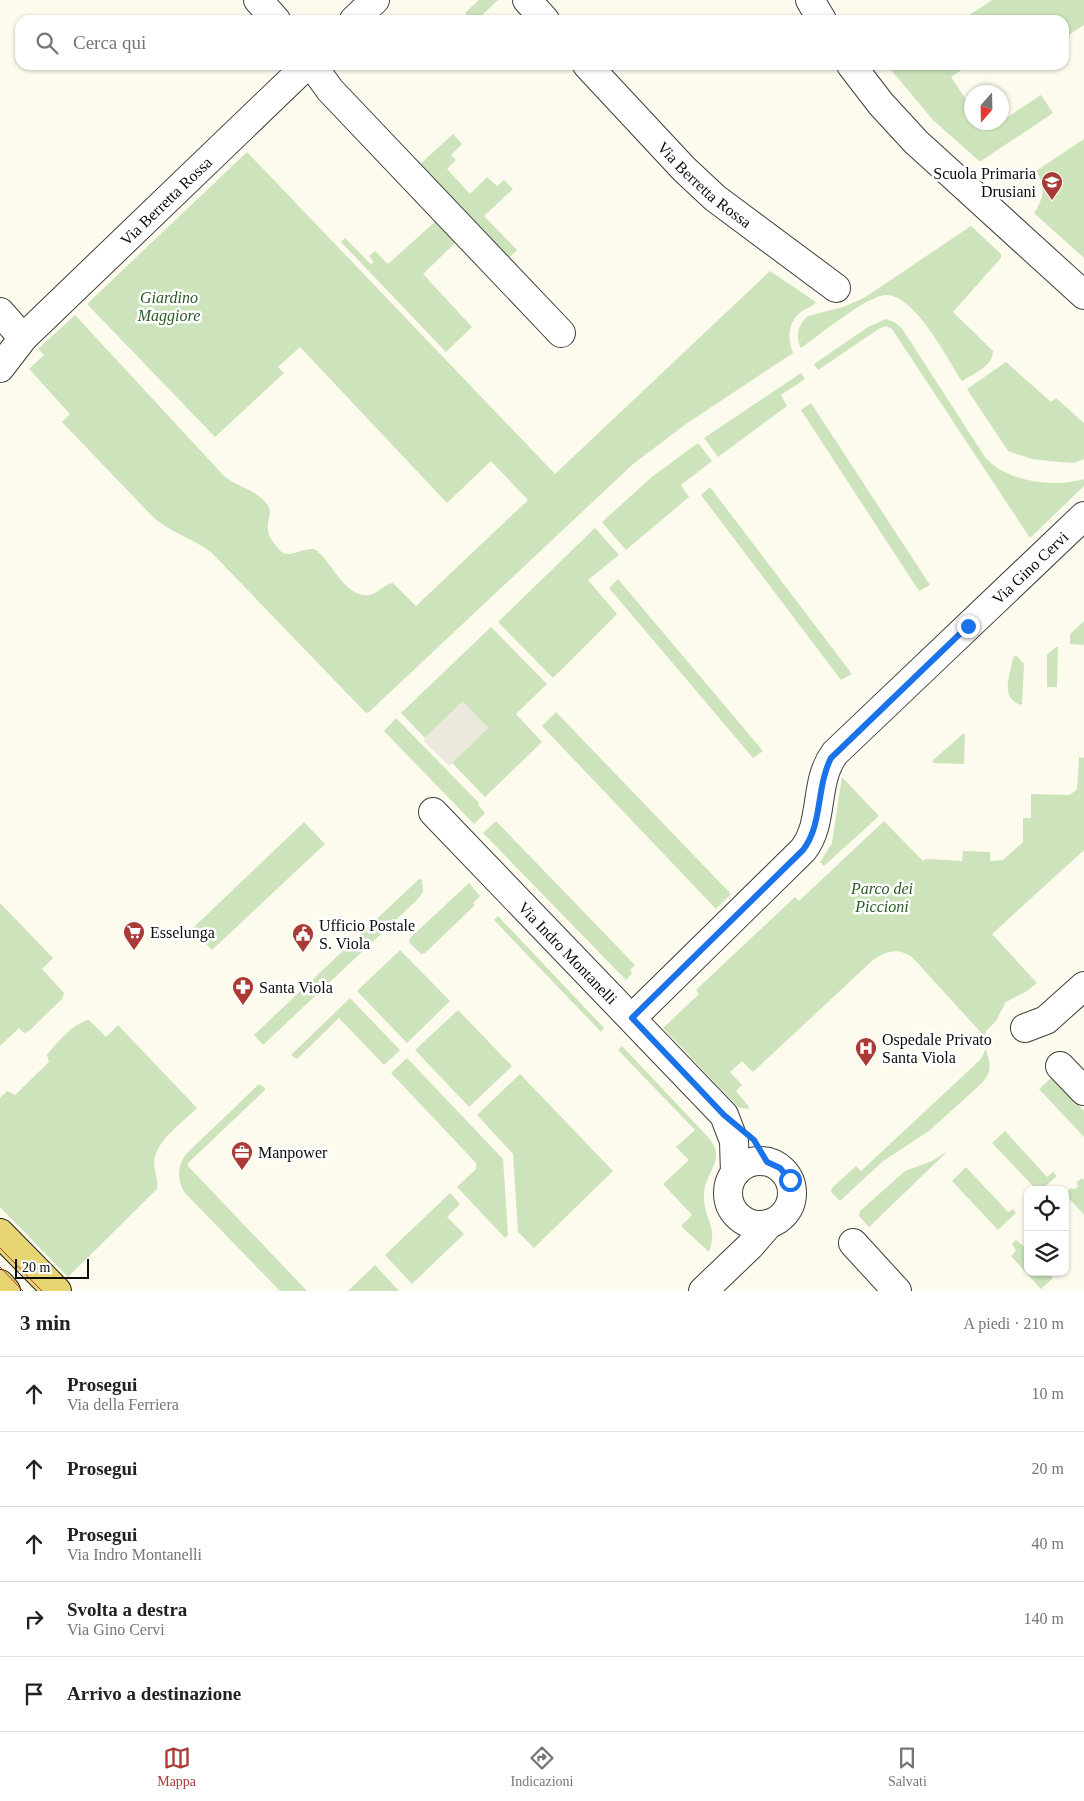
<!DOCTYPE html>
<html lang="it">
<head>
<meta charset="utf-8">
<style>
  body { margin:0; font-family:"Times New Roman",serif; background:#f2f2f2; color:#222 }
  .controls { position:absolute; right:15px; bottom:15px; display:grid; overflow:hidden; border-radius:10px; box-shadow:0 1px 4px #0004 }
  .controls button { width:45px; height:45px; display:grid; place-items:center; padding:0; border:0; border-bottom:1px solid #e0e0e0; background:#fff; color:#222; font:25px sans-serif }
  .compass { position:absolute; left:964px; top:85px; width:45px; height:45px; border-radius:50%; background:#fff; box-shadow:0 1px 4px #0004; rotate:200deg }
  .scale { position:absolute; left:15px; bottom:12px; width:74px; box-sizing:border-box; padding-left:5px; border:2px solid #0c0c0c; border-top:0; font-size:14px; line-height:18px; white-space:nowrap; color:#0c0c0c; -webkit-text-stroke:4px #fff; paint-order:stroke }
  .stop { position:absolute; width:15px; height:15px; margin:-11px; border:4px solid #1a73e8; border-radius:50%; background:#fff }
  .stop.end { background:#1a73e8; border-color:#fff; box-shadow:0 1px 5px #0008 }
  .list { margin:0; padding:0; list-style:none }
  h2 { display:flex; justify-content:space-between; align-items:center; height:65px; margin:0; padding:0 20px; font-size:21px }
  h2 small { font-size:16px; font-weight:400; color:#767676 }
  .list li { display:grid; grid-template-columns:32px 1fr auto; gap:15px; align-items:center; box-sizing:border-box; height:75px; padding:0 20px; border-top:1px solid #e0e0e0 }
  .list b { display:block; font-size:19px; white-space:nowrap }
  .list p { margin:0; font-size:16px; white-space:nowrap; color:#767676 }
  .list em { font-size:16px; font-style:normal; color:#767676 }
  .icon { flex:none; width:28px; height:28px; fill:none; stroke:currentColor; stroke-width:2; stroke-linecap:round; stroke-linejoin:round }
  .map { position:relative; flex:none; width:1084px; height:1291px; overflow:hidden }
  .search { position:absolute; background:#fff; box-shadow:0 1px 4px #0004; left:15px; right:15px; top:15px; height:55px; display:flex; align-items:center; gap:12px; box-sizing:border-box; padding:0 18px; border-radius:15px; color:#767676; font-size:19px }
  .sheet { height:440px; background:#fff }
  nav { display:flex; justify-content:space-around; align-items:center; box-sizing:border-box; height:70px; border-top:1px solid #e0e0e0; background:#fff; font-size:14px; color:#767676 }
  nav a { display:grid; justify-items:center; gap:2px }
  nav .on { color:#aa3a35 }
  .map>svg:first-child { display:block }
  .green { fill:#cce3bb }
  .plaza { fill:#ebe9dd }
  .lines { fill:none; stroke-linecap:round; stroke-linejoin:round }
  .minor-casing { stroke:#3f3f3f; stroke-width:30 }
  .major-casing { stroke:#1d1d1d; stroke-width:30 }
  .minor { stroke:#fff; stroke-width:28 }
  .major { stroke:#e7d572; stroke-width:28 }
  .tram { stroke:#aa3a35; stroke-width:1 }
  .route { stroke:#1a73e8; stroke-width:6 }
  .labels { text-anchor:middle; stroke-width:5; stroke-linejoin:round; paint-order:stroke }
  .poi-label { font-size:16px; fill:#0c0c0c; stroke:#fff; text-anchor:start }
  .street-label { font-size:16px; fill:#0c0c0c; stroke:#fff }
  .park-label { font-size:16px; font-style:italic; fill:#2b5b25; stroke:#fff }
</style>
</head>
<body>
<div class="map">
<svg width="1084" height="1291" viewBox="0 0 1084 1291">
  <rect width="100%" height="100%" fill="#fdfbed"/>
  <path class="green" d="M479,0H498L477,20H471L465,13Z
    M992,0H1084V25L1064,38V20H962Z
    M887,65H969L951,77L971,107L972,122L982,123L988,130L1041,95L1053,113L981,161L978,160L933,120Z
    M453,134L462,144L451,155L456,160L447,169L470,194L487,177L497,186L504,180L513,189L484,216L517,250L508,259L418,166Z
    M1084,139V258L1034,213C1044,199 1046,186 1036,171Z
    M247,152L555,474L770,271L816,302C812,307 807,308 802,311C788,321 787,338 793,353L686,424L632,465L368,713L365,712L211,552C192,538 169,532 152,516L62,422L70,414L29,369L44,355L38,349L75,315L224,476C237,487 255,489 266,503C278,517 256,524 278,548C280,551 283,554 287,554C296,554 305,548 314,549C331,559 344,598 369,595C379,593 384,584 393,583L416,606L528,500L491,461L447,503L300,347L278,367L284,373L215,437L87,304Z
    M437,220L457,241L423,274L472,327L446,352L341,242L345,238L371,264L374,262L369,256L375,251L388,264Z
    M971,226L1001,254V258L953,312L993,351C993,366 973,374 962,381C948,360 914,293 885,295C867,296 818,336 801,348C795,337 798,324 808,316L843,307L864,298Z
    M886,319L896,323L903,330L985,457C1006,482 1054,488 1084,479V486L1030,538L892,329L886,326L880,328L818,370L814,364L868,327Z
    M1006,362L1051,402L1056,398L1084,423V459L1074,463L1059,462L1032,459L1008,451L967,389Z
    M801,373L805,379L781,395L787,406L718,457L704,438Z
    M811,403L930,585L919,591L801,410Z
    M698,443L712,461L681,485L689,497L626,550L602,522L653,476Z
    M710,487L852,674L841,680L701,495Z
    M595,528L619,555L588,580L617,614L553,678L498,622Z
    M618,579L763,751L753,758L609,588Z
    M1084,621V645L1070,644V634Z
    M491,627L547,684L516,714L542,742L485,797L452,763L488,728L462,702L425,738L401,713Z
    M1056,647H1058L1057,687H1047V655Z
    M1016,655L1024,664L1022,705C999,699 1010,675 1013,658Z
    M556,712L731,894L716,909L542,726Z
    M396,718L479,803L478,805L485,813L474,824L384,731Z
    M963,734H965L964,764L934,763L932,761Z
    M1079,757L1084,758V850L992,934L1037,983L1027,991L1006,1002L996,1021L986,1031L985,1037L912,957C899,947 885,951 873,960L753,1072L742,1061L730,1072L742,1085L736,1091L749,1107L748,1109L738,1107L663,1028L699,994L696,990L795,897L799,901L884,821L923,861L926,859L962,861L963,851L990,852V861L1003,860L1023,842V818H1031V794L1070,795L1077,789Z
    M842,777L879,816L824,866L820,862L832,843Z
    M496,821L635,965L630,970L632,973L626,980L483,833Z
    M304,822L325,844L212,950L192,929Z
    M419,879L422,880L423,892L417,900L263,1045L254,1035Z
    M469,883L480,896L473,903L475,905L425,953L421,954L409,942L410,938Z
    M0,903L53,958L42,969L64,993L62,999L29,1031L24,1033L19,1028L0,1046Z
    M498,916L604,1028L601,1032L494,920Z
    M400,950L450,1001L407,1043L357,991Z
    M350,998L400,1050L384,1065L339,1018L297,1059L291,1055Z
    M458,1010L512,1066L469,1107L415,1050Z
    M89,1020L106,1037L118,1025L197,1108C182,1123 156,1140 154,1162C154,1172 159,1181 157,1189L68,1277L0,1207V1098L7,1091L15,1095L49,1062L47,1055C56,1044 74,1022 89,1020Z
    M622,1046L709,1138C727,1161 705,1170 704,1195C703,1219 719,1225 709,1252L681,1226L692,1215L663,1184L689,1160L676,1147L695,1130L618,1050Z
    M986,1049C990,1064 993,1070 982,1083L929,1131L883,1161L840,1201L831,1192L832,1188L856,1166L861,1171L980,1060Z
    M407,1058L503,1159L508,1235L505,1238L457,1187L476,1169V1163L391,1073Z
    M520,1074L613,1171L534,1248L518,1232L513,1154L477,1115Z
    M1052,1077L1084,1111V1137L1039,1089Z
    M259,1084L265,1088V1090L188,1163V1166L307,1291H280L184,1192C177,1178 177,1167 186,1154Z
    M1005,1131L1047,1177L1053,1172L1057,1176L1041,1190H1032L1034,1187L992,1143Z
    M948,1151L869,1227L859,1216L860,1211L905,1171L932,1161Z
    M966,1167L1008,1212L1013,1209L1016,1213L998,1230L952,1181Z
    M1082,1178L1084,1180V1215L1066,1195L1070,1188L1074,1189L1078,1187L1077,1182Z
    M450,1193L460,1204L447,1217L464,1234L412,1284L385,1255Z
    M1016,1240L1028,1250V1272H1048L1053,1278L1041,1289L1011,1256L1016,1251L1012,1244Z
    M375,1265L399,1291H348Z"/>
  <path class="plaza" d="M463,701L488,728L449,766L423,740Z"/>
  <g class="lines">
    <g class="minor-casing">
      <g id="minor">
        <path d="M258,0L276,20"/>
        <path d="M527,0L545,20"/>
        <path d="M810,0L822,20"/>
        <path d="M354,20L375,0"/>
        <path d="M312,65L330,90L561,333"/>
        <path id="s1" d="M587,65L684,169L715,198L836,288"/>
        <path d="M851,65L881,104L916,142L1084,295"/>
        <path d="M0,312L23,338L0,368"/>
        <path id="s2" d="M23,338L307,65"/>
        <path id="s3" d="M433,812L724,1115L734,1141L735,1173"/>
        <path id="s4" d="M632,1018L803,850C825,822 813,782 835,753L1084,516"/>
        <path d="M1025,1028L1046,1020L1084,986"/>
        <path d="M1060,1066L1084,1091"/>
        <circle cx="760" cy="1193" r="32"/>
        <path d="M853,1243L897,1291"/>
        <path d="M703,1291L750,1246L769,1224"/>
      </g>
    </g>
    <g class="major-casing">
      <path id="major" d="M0,1233L57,1291
        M0,1284L6,1291"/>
    </g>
    <use href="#minor" class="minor"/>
    <use href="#major" class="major"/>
    <path class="tram" d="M0,1248L42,1291
      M0,1267L23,1291"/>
  </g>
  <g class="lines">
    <path class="route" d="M790,1180L780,1168L767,1162L754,1140L724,1115L632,1018L803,850C823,824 816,787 831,758L968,626"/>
  </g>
  <defs>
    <g id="school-pin" transform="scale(1.125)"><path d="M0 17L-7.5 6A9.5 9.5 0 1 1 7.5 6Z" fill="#aa3a35" stroke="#fff"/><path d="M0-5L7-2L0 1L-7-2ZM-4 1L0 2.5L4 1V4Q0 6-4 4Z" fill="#fff"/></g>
    <g id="supermarket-pin" transform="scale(1.125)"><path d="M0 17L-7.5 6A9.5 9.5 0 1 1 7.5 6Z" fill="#aa3a35" stroke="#fff"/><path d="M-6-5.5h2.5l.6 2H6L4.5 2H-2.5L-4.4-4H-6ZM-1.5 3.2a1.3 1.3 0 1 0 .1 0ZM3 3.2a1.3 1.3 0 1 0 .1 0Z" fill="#fff"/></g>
    <g id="civic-pin" transform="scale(1.125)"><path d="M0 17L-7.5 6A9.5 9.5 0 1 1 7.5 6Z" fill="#aa3a35" stroke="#fff"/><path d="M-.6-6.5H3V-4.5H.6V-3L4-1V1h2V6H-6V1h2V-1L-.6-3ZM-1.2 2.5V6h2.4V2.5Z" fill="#fff"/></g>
    <g id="pharmacy-pin" transform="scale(1.125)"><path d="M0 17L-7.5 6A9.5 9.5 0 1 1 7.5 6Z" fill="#aa3a35" stroke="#fff"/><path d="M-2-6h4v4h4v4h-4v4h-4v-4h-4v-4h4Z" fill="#fff"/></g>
    <g id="hospital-pin" transform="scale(1.125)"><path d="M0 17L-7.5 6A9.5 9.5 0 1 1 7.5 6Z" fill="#aa3a35" stroke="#fff"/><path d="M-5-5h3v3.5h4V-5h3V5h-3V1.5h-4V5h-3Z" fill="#fff"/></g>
    <g id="office-pin" transform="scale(1.125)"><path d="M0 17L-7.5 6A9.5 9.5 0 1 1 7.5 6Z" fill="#aa3a35" stroke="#fff"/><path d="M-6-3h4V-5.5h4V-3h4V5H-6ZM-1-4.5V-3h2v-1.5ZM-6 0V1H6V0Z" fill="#fff"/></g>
  </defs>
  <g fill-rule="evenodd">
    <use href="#school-pin" x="1052" y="182"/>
    <use href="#supermarket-pin" x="134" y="932"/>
    <use href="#civic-pin" x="303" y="934"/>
    <use href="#pharmacy-pin" x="243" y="987"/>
    <use href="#hospital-pin" x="866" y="1048"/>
    <use href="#office-pin" x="242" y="1152"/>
  </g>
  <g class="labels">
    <g class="poi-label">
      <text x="1036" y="179" text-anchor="end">Scuola Primaria<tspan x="1036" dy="18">Drusiani</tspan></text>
      <text x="319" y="931">Ufficio Postale<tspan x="319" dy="18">S. Viola</tspan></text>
      <text x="150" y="938">Esselunga</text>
      <text x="259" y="993">Santa Viola</text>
      <text x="882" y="1045">Ospedale Privato<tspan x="882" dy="18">Santa Viola</tspan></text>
      <text x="258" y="1158">Manpower</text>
    </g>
    <g class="street-label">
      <text dy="6" stroke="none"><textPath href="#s1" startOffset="168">Via Berretta Rossa</textPath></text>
      <text dy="6" stroke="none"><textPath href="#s2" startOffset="198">Via Berretta Rossa</textPath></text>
      <text dy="6" stroke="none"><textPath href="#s4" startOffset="612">Via Gino Cervi</textPath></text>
      <text dy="6" stroke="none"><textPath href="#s3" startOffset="195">Via Indro Montanelli</textPath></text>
    </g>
    <g class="park-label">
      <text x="169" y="303">Giardino<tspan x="169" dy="18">Maggiore</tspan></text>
      <text x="882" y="894">Parco dei<tspan x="882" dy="18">Piccioni</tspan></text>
    </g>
  </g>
</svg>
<div class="controls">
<button><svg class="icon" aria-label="locate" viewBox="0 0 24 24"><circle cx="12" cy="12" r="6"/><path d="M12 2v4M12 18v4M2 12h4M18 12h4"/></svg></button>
<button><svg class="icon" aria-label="layers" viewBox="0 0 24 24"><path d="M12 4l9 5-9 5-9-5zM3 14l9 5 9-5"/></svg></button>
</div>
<svg class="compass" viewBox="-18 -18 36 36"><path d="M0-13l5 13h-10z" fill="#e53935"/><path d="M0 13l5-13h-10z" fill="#767676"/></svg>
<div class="scale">20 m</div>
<div class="stop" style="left:790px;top:1180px"></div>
<div class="stop end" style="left:968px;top:626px"></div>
<div class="search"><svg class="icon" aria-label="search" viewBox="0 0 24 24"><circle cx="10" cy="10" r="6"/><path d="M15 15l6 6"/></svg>Cerca qui</div>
</div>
<section class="sheet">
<h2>3 min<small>A piedi · 210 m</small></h2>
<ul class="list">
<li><svg class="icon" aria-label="ahead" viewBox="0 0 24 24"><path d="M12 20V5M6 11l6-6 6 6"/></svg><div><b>Prosegui</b><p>Via della Ferriera</p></div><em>10 m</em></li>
<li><svg class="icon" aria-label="ahead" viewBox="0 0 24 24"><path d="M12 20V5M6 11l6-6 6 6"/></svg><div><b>Prosegui</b></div><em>20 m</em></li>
<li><svg class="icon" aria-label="ahead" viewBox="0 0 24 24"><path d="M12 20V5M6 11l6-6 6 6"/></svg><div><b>Prosegui</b><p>Via Indro Montanelli</p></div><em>40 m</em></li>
<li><svg class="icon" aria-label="right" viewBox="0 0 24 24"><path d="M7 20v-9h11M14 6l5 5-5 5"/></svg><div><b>Svolta a destra</b><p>Via Gino Cervi</p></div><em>140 m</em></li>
<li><svg class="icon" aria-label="arrive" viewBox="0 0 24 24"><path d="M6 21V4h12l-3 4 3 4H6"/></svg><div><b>Arrivo a destinazione</b></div></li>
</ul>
</section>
<nav>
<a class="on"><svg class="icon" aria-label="map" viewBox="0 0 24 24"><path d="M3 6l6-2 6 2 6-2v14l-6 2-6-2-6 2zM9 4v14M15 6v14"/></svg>Mappa</a>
<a><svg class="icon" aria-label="directions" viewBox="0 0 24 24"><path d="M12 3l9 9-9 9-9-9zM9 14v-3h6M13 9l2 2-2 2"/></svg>Indicazioni</a>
<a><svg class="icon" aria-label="saved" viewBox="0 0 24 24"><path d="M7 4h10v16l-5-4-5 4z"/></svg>Salvati</a>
</nav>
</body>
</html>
